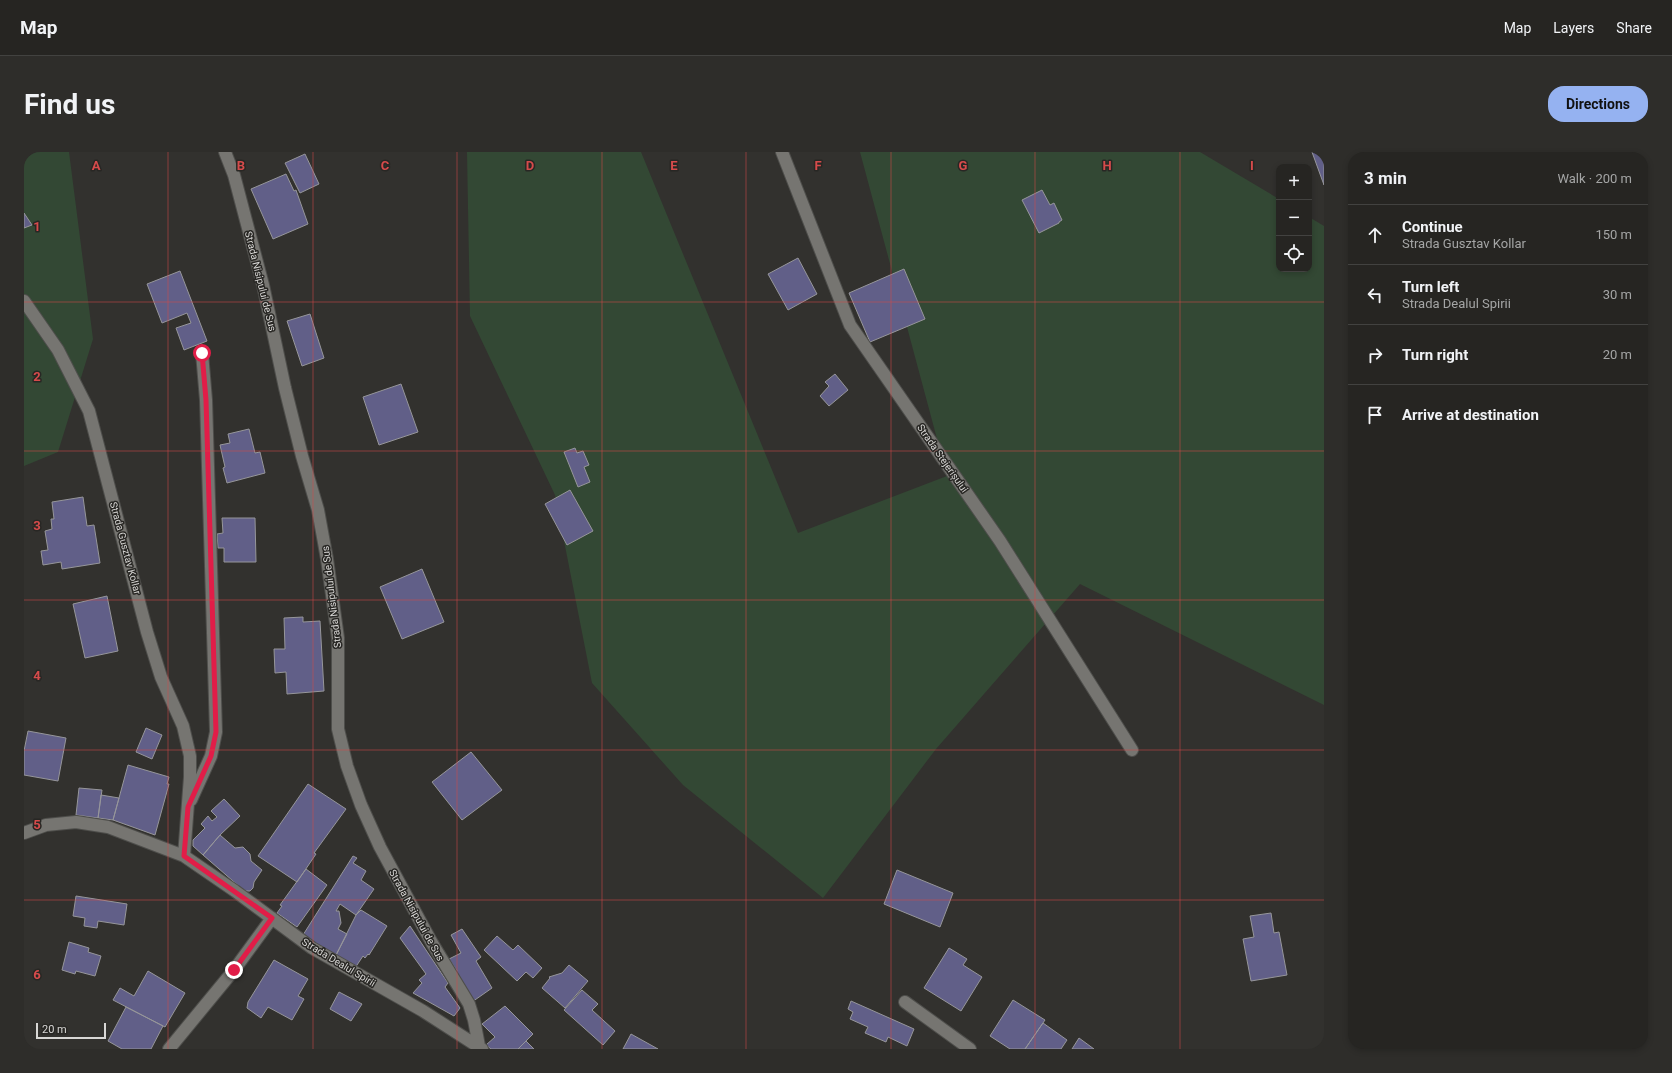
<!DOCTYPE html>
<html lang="en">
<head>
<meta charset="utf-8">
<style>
  body { margin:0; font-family:Roboto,sans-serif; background:#2e2d2a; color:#f1f3f6 }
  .controls { position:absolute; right:12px; top:12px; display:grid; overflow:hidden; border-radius:8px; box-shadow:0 2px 6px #0003 }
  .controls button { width:36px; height:36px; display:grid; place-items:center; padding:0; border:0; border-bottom:1px solid #424240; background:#262522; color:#f1f3f6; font:20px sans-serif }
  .scale { position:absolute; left:12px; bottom:10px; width:70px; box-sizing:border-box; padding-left:4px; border:2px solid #d8d7d5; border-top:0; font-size:11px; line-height:14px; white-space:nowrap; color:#d8d7d5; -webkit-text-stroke:3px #282724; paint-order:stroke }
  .stop { position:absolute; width:12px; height:12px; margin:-9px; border:3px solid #e11d48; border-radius:50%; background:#fff }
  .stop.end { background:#e11d48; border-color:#fff; box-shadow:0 1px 4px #0008 }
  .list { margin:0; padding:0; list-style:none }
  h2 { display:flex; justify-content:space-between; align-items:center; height:52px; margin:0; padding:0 16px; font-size:17px }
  h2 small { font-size:13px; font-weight:400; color:#a4a5a5 }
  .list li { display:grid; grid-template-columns:26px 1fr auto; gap:12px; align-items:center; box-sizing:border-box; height:60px; padding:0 16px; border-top:1px solid #424240 }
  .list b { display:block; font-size:15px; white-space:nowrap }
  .list p { margin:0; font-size:13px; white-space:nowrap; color:#a4a5a5 }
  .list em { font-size:13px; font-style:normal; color:#a4a5a5 }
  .icon { flex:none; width:22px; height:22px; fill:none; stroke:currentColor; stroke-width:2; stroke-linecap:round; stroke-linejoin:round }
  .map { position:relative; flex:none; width:1300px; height:897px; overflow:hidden; border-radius:16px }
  header { display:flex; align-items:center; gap:24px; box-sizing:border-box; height:56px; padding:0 20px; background:#262522; border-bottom:1px solid #424240 }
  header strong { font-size:19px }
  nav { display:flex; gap:22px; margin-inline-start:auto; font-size:14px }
  .intro { display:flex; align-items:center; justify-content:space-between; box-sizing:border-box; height:96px; padding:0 24px }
  h1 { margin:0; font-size:28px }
  .button { padding:10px 18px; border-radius:16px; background:#95b2f1; color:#111; font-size:14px; font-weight:700 }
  main { display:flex; gap:24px; padding:0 24px }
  aside { flex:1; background:#262522; border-radius:16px; box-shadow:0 2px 6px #0003 }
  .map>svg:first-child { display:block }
  .green { fill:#334834 }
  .building { fill:#615f88; stroke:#96969a }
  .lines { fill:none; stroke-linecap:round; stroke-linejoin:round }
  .street-casing { stroke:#4e4e4b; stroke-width:14 }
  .street { stroke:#767571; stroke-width:12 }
  .route { stroke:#e11d48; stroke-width:5 }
  .grid { fill:none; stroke:#d64b4b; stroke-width:1; stroke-opacity:0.55 }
  .labels { text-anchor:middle; stroke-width:3; stroke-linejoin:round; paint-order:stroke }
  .street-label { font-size:10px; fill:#d8d7d5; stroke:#282724 }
  .grid-label { font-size:13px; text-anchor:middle; font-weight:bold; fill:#d64b4b; stroke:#282724; stroke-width:3; stroke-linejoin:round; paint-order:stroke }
</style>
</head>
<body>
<header>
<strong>Map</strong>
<nav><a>Map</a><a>Layers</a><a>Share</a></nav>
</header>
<div class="intro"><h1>Find us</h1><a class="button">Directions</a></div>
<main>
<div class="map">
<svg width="1300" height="897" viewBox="0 0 1300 897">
  <rect width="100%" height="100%" fill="#32312e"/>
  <path class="green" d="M0,0H45L69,187L34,300L0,314Z
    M443,0H617L774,381L923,324L836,0H1176L1255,47V117H1285V65L1300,74V553L1056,432L912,597L799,746L659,633L568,531L531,343L446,164Z"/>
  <path class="building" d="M1288,0H1300V33Z
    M281,2L295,32L276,41L261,11Z
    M262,22L270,39L272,38L284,72L249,87L227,37Z
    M1018,38L1026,53L1030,51L1038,68L1035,70V71L1015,81L998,48Z
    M0,61L8,73L0,76Z
    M774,106L793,142L764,158L744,122Z
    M880,117L901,167L846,190L825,141Z
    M156,119L183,189L160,198L152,176L167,171L163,161L138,171L123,132Z
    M286,162L300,206L278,214L263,169Z
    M811,222L824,238L805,254L796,244L805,234L801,230Z
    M377,232L394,280L355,293L339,245Z
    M225,277L231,301L236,300L241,321L203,331L199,316L201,315L196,293L206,291L204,282Z
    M551,296L553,301L559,299L565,313L560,315L566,330L554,335L540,300Z
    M546,338L569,379L543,393L521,352Z
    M59,345L63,374L70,373L76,411L38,417L37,410L19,413L17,399L24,398L21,379L28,377L27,367H30L28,350Z
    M198,366H231L232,410H200V396H194L193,382L199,381Z
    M398,417L420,470L378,487L356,435Z
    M83,444L94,499L61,506L49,452Z
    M279,465V470L296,469L300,539L263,542L262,520L251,521L250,497H261L260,466Z
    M122,576L138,583L128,607L112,600Z
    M4,579L42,586L34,629L0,623V599Z
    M447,600L478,638L438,668L408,630Z
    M104,613L145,625L143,632H145L131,683L89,668Z
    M284,632L322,657L290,701L292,702L273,730L234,704Z
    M55,636L78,638L74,666L52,663Z
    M77,643L95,646L89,668L74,666Z
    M200,647L216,664L196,683L179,703L169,694V688L181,676L177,672L184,664L188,669L193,665L187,659Z
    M196,683L211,696L219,695L226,702L227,709L238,718L230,730L229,736L226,739H222L217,736L179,703Z
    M329,704L333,706L329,711L342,719L337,728L350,737L332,763L316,752L312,759H315L317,771L314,777L323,782L310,807L279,783Z
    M282,717L303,733L273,775L253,761L258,754L256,753Z
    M873,718L929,741L916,775L860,752Z
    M52,744L103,752L100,773L74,769L73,776L60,774L61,766L49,764Z
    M337,758L363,774L345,803L344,802L341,806L339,804L329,819L310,807L332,763Z
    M1247,761L1250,781L1255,780L1263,823L1227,829L1219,787L1230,785L1226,764Z
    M386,774L424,831L421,835L436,856L430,864L389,841L398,831L395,828L402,822L376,786Z
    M438,777L457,805L452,809L468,836L448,850L430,821L433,819L425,807L437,801L427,783Z
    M473,784L489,798L494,793L518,816L509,826L502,820L493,829L460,798Z
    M45,790L65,796L64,800L77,804L71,824L52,819L51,822L38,818Z
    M925,796L943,807L939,813L958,825L937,859L900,836Z
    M250,808L284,827L274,844L280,847L268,868L244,855L237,866L223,856L224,850Z
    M545,813L564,829L541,856L518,836L526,826L525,825L538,821Z
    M124,819L161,841L141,875L89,848L96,836L110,844Z
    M558,838L574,852L568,858L591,879L579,893L540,858Z
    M315,840L338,852L327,869L306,857Z
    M989,848L1021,868L1001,897H986L966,884Z
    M827,849L890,877L883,894L864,885L862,890L841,881L844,875L826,867L829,860L824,857Z
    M481,854L509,882L494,897H467L462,893L471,885L458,872Z
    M102,855L139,874L127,897H98L84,889Z
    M1019,871L1043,888L1037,897H1001Z
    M607,882L634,897H599Z
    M1055,886L1070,897H1048Z
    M502,889L510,897H494Z"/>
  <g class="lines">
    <g class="street-casing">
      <path id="street" d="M201,0L210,23L239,133L261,236L278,304L294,358L303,407L314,486V577L323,614L337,653L356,695L408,791L445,852L450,868L455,894
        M758,0L826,173L976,389L1108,598
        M0,149L34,198L65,259L123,480L137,525L159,574L166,604V625L160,704
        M167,648L187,604L192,580L182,248L178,201
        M0,681L22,673L52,670L84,675L160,704L211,739L288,796L399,859L458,897
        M881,850L946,897
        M145,897L210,818L248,766"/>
    </g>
    <use href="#street" class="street"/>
  </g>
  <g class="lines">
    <path class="route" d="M178,201L182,248L192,580L187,604L164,655L160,704L248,766L210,818"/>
  </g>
  <path class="grid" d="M144,0V897M289,0V897M433,0V897M578,0V897M722,0V897M867,0V897M1011,0V897M1156,0V897M0,150H1300M0,299H1300M0,448H1300M0,598H1300M0,748H1300"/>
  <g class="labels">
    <g class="street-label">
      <text transform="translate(237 129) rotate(76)" y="4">Strada Nisipului de Sus</text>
      <text transform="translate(919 306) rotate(55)" y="4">Strada Stejerișului</text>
      <text transform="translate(102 396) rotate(75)" y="4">Strada Gusztav Kollar</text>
      <text transform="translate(307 445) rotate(-97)" y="4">Strada Nisipului de Sus</text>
      <text transform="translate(393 763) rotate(61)" y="4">Strada Nisipului de Sus</text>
      <text transform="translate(315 810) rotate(31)" y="4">Strada Dealul Spirii</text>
    </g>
  </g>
  <g class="grid-label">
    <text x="72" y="18">A</text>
    <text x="217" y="18">B</text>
    <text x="361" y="18">C</text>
    <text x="506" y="18">D</text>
    <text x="650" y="18">E</text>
    <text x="794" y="18">F</text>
    <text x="939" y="18">G</text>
    <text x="1083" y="18">H</text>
    <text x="1228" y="18">I</text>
    <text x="13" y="79">1</text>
    <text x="13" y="229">2</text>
    <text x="13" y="378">3</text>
    <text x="13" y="528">4</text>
    <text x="13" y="677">5</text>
    <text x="13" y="827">6</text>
  </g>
</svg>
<div class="controls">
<button>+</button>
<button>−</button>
<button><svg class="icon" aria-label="locate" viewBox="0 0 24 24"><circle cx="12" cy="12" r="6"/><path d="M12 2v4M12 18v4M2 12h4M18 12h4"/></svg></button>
</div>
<div class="scale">20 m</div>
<div class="stop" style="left:178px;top:201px"></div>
<div class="stop end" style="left:210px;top:818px"></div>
</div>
<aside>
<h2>3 min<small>Walk · 200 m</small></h2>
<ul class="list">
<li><svg class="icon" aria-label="ahead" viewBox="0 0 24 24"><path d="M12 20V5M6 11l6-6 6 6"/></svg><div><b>Continue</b><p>Strada Gusztav Kollar</p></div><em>150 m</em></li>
<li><svg class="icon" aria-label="left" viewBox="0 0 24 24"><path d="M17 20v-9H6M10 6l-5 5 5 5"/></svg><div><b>Turn left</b><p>Strada Dealul Spirii</p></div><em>30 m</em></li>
<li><svg class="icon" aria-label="right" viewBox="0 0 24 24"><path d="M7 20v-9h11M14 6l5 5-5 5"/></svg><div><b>Turn right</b></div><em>20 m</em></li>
<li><svg class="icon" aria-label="arrive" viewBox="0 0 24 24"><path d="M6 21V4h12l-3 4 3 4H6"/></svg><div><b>Arrive at destination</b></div></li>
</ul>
</aside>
</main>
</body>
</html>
